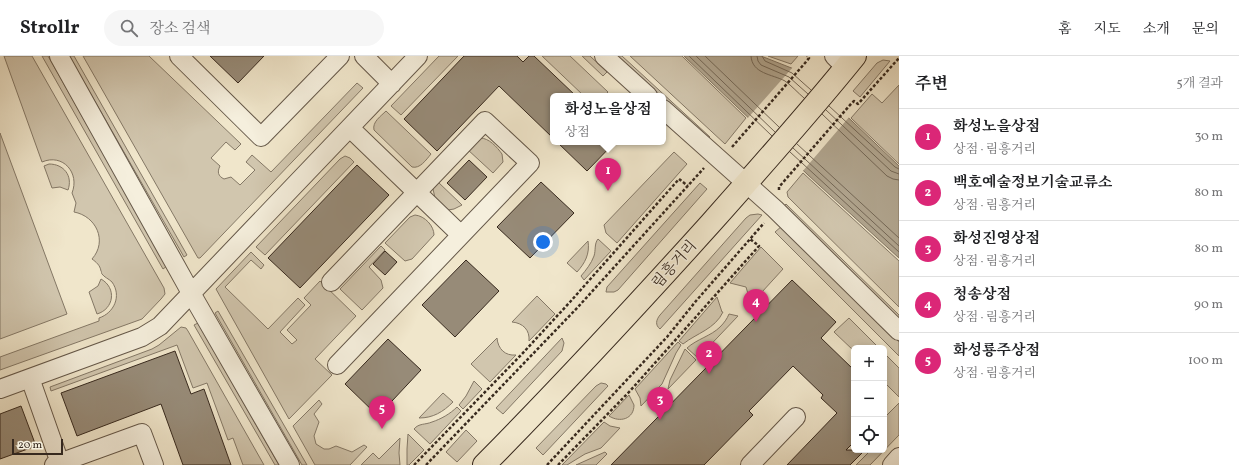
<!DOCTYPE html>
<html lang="ko">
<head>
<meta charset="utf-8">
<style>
  body { margin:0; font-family:Vollkorn,"Noto Serif KR",serif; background:#f6f6f6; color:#202124 }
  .controls { position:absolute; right:12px; bottom:12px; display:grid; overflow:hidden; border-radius:6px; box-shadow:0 2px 10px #0003 }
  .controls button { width:36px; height:36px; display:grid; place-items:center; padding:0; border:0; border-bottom:1px solid #e0e0e0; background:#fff; color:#202124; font:20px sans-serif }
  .scale { position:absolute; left:12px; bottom:10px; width:51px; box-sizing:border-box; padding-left:4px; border:2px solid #37291e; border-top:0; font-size:11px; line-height:14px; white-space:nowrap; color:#37291e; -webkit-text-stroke:3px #f5efdd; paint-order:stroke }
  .you { position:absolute; left:543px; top:186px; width:14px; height:14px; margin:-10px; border:3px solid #fff; border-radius:50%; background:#1a73e8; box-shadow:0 0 0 6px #1a73e833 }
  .badge { display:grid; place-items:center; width:26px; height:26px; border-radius:50%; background:#db2777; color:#fff; font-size:13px; font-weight:700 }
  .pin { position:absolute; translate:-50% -33px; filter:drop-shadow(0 1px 2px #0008) }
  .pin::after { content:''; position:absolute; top:21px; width:14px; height:12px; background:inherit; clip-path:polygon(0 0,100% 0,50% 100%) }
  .popup { position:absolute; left:550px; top:37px; width:116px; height:52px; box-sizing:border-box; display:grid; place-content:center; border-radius:6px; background:#fff; filter:drop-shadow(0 1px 3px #0005); font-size:13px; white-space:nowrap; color:#757577 }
  .popup b { font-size:15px; color:#202124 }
  .popup::after { content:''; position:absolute; left:50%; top:100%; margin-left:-8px; border:8px solid transparent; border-top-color:#fff }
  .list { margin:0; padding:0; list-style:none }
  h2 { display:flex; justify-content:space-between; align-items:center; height:52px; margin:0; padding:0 16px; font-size:17px }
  h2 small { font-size:13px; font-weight:400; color:#757577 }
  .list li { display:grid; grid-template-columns:26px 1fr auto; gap:12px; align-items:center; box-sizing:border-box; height:56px; padding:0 16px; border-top:1px solid #e0e0e0 }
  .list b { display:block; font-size:15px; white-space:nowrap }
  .list p { margin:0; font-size:13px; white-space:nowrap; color:#757577 }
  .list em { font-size:13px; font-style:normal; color:#757577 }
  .icon { flex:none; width:22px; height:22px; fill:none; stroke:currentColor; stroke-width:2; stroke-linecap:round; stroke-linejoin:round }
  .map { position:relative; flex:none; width:899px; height:409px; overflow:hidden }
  header { display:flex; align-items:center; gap:24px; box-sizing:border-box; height:56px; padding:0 20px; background:#fff; border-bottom:1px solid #e0e0e0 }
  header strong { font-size:19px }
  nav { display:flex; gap:22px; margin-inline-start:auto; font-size:14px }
  .search { width:280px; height:36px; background:#f6f6f6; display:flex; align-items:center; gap:10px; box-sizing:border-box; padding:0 14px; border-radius:22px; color:#757577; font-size:15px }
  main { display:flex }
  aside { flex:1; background:#fff }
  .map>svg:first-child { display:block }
  .green { fill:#d1c6ae; stroke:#847866 }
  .water { fill:#b1a690; stroke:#807462 }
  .pier { fill:#f0e6cb }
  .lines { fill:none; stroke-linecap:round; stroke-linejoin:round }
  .shore { stroke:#746857; stroke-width:1 }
  .building { fill:#978b78; stroke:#37291e }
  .minor-casing { stroke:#655849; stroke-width:20 }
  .major-casing { stroke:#37291e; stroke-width:24 }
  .path { stroke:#37291e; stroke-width:2.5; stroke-dasharray:3 2; stroke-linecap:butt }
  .minor { stroke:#f5efdd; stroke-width:18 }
  .major { stroke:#f0e6cb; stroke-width:22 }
  .labels { text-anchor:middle; stroke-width:3; stroke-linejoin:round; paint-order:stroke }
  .street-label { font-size:15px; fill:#37291e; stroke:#f5efdd }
</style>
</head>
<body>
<header>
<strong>Strollr</strong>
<div class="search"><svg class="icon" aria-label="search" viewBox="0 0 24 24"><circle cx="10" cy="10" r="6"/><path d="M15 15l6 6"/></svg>장소 검색</div>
<nav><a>홈</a><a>지도</a><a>소개</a><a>문의</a></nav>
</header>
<main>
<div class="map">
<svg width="899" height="409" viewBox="0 0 899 409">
  <rect width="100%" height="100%" fill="#f0e6cb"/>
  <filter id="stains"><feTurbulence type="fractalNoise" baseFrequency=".005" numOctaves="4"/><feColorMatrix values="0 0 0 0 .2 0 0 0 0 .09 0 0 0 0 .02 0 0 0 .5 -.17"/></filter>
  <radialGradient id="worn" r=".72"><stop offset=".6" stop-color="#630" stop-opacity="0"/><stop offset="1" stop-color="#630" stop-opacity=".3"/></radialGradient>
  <path class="green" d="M4,0H32L164,232L165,238L161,243L142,263L0,314V301L99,265V262C114,257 122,240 112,226C109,223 104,221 102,218C101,217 102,216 101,215C100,209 96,206 92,203C108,185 96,160 74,156L76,147L72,137C80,117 63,97 42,106Z
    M42,0H48L167,210L163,213Z
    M69,0H74L187,199L184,201Z
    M83,0H149L241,88L235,94L226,86L211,102L220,110C217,116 218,120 224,123L231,121L240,129L255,114L246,106L252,99L271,116L357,27L363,32L200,202H198Z
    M439,0H458L401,59L391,50Z
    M542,0H570L608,36L604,40H584Z
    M582,0H590L607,16L603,20Z
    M617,0H622L710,81L708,83L663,42V40H660Z
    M630,0H682L746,62L725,88Z
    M768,0H798L791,8Z
    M883,4L890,5L860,41L853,35L877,7Z
    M899,29V108L851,62L872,38L882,47Z
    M386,55L431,98C426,104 420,113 412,111L374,74C372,66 381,60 386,55Z
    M0,77L67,258L0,283Z
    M480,82C489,82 497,91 502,98L503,106L493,117L467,93Z
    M674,96L687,108L617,187L606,177L604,169Z
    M345,100L350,102L354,106L265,199L256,191L340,103Z
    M49,108C64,108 73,120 68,134L60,131L52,132L44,110Z
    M803,117L899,205V251L788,141L787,136Z
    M437,125L462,149L454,153L448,154L435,142L433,133Z
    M700,127L707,133L618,234L614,236H606L607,231Z
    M786,148L899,259V264L784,150Z
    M758,158L762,159L660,273C655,269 656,264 660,259L746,162L750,159Z
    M415,159C425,160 434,170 434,179L412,203L405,205L385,187L410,161Z
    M782,170L899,286V300L775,176Z
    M598,183L611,195L584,224L581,220C586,214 591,208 594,200C596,194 594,188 598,183Z
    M588,185C590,198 585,207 577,216L567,207Z
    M381,190L385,194L369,211L381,224L383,232L362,254L340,233Z
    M761,191L783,213L751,248L746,231L730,227Z
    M251,196L264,209L261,213L251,204L225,231L268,273L298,242L305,249L280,276L292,288L297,284L287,274L311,249L304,242L320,225L356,260L315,303L332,319L289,363L216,233Z
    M101,223C117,232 114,253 97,258L89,236L98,230Z
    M537,240L555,258L529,285C530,274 523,267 512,266Z
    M717,241L722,256H723C715,273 697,277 683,288L679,285Z
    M218,255L307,409H302L215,257Z
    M729,258L738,260L698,302L687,292C697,283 711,280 720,271C724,267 727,263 729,258Z
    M849,262L879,292H854V295L834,276Z
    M198,267L279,409H275L194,269Z
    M181,271L186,272L188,275L264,409H243L233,382L228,384L207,327L193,332L177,289L51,335L50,331L152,293L159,289Z
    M497,282C498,293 505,300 516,299L490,326L471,308Z
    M562,282L564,287L562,295L503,358L496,352Z
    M678,286L681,289L676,297L662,328L641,350L640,342L635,333Z
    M685,293L696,304L668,333L670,324Z
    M884,297L899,312V341L884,326Z
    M474,325L482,333L463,353L459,349L466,340Z
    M601,327L606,328L608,330L543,399L536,392L596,330Z
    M443,337L453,346C443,356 433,362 419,362Z
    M629,339L634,349C634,363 620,367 609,360Z
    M319,344L322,348L314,358L319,366L314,380L316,388L324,393H329L336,390L352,396L364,389L367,391L350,409H315L293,370Z
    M899,347V379L870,409H856L871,394H884V362Z
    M457,351L461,355L430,388L414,373C419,367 425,369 432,366C441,363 450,358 457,351Z
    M604,366L610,370L620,372L601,392L585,398L567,409H562Z
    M466,374L477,385L457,406L446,396Z
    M408,378L424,394L409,409H407V393Z
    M400,382L399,397L400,409H361L373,397L379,403Z
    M605,396L607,398L596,409H576Z"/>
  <path class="water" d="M684,0H761L794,13L852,65L899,110V202L808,119Z"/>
  <path class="pier" d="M793,11L850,60L802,116L746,64Z"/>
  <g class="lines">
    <path class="shore" d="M689,0L772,80
      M696,0L775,76
      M705,0L779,71
      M751,0C752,18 772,18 785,25C792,30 798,37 804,42
      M757,0L758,5L761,9L789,21L808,38
      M762,0L765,5L792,17L811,34
      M829,50L895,111L899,113
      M826,54L891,115L899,118
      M822,58L887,120L893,123L899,124
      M797,88L899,182
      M793,92L899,190
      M790,96L899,196"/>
  </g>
  <path class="building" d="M210,0H264L238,27Z
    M464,0H517L523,6L529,0H534L576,40H553V82L499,30L437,95L404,63Z
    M557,86H615L587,115Z
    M469,104L487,121L465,144L447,127Z
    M357,109L389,139L300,232L268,202Z
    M541,126L574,157L530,202L497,171Z
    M385,195L397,206L385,219L373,208Z
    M466,204L499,235L455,281L422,249Z
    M792,224L836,266L821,282L854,314V386L846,394H865L850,409H787L837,357L821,342L823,339L793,310L749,355L753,359L704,409H611Z
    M388,283L421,314L378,360L345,328Z
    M175,295L191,338L204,333L231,409H183L161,348L77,380L61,337Z
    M21,350L36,390L0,403V358Z"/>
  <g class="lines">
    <g class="minor-casing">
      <path id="minor" d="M59,0L191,237L290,409
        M179,0L261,81L340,0
        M364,0L392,28
        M604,0L648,40
        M834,0L846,12
        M663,53L775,153L899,275
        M350,72L461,179
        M331,226L485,65L530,107L337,309
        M30,322L60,407
        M0,333L142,281L160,270L418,0
        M54,409L142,377L154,409
        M750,409L796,361
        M892,409L899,401"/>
    </g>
    <g class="major-casing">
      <path id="major" d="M484,409C562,330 637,249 711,167C760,112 809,57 855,0"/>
    </g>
    <path class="path" d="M732,91L805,7L809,2L807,0
      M779,134V131L850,49L854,45L858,48L899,2
      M414,409L522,298L570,246L679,123L688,130
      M426,409L578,251L704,112
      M547,409L667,281L696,245L764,167
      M558,409L630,335L759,190L750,183"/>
    <use href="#minor" class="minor"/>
    <use href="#major" class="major"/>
  </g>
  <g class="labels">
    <g class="street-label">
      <text transform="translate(674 208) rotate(-48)" y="5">림흥거리</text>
    </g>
  </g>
  <rect width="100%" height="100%" filter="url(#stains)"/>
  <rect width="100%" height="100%" fill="url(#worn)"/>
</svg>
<div class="controls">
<button>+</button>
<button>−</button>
<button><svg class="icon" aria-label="locate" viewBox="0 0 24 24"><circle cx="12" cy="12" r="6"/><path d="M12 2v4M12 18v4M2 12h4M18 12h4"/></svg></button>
</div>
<div class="scale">20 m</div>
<div class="you"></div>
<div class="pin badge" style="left:608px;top:135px">1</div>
<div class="popup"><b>화성노을상점</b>상점</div>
<div class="pin badge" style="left:709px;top:318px">2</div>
<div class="pin badge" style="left:660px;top:364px">3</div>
<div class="pin badge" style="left:756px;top:266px">4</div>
<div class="pin badge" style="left:382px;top:373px">5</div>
</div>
<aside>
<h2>주변<small>5개 결과</small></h2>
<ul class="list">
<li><span class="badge">1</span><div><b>화성노을상점</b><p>상점 · 림흥거리</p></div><em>30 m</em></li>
<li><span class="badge">2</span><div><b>백호예술정보기술교류소</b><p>상점 · 림흥거리</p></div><em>80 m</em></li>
<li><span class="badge">3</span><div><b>화성진영상점</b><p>상점 · 림흥거리</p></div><em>80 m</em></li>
<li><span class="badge">4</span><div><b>청송상점</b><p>상점 · 림흥거리</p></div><em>90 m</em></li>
<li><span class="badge">5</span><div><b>화성룡주상점</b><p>상점 · 림흥거리</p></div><em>100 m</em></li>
</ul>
</aside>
</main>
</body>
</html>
